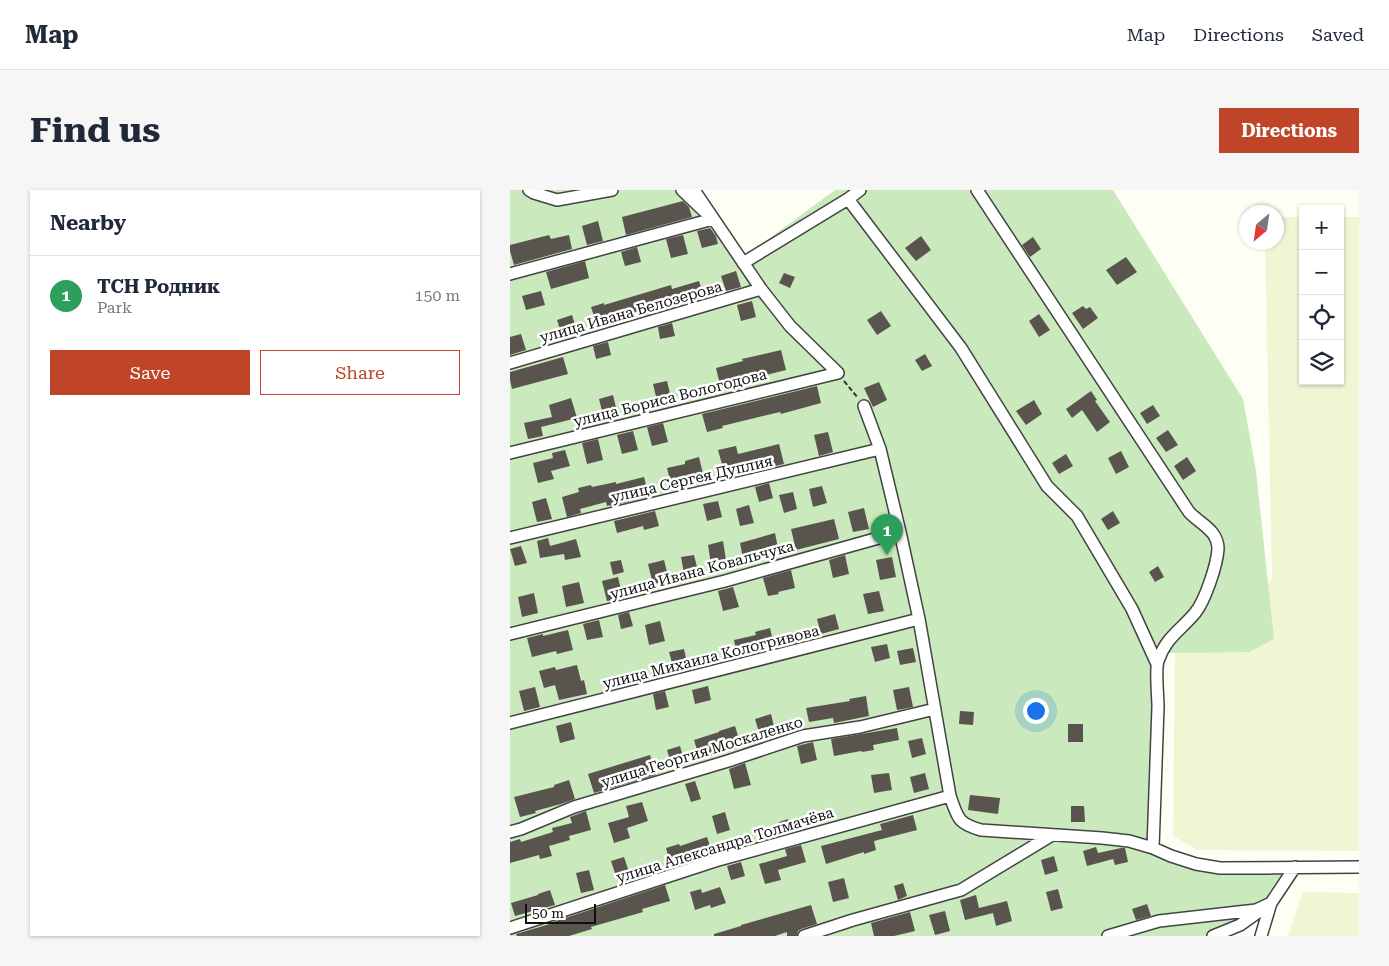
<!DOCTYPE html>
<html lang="en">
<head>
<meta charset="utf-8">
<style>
  body { margin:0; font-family:"Roboto Serif",serif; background:#f6f6f7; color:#1f2937 }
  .controls { position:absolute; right:15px; top:15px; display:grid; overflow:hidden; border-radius:0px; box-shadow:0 1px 4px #0004 }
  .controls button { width:45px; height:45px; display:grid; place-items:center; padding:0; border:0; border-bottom:1px solid #e0e1e3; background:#fff; color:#1f2937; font:25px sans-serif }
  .compass { position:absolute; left:729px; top:15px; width:45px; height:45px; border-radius:50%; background:#fff; box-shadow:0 1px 4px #0004; rotate:209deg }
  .scale { position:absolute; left:15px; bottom:12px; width:71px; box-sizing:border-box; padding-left:5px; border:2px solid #101010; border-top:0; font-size:14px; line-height:18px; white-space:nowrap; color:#101010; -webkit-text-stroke:4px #fff; paint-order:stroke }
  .you { position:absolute; left:525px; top:520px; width:18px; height:18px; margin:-12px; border:4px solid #fff; border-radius:50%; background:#1a73e8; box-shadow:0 0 0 8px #1a73e833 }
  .badge { display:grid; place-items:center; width:32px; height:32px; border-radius:50%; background:#c04528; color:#fff; font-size:16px; font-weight:700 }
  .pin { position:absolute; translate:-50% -41px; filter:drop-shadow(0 1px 2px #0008) }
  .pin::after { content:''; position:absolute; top:26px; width:18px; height:15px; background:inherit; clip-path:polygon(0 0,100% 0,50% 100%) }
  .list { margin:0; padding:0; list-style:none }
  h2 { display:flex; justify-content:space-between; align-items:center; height:65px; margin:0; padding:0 20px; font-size:21px }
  h2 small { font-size:16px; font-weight:400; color:#747a83 }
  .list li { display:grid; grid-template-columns:32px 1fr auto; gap:15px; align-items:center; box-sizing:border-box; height:80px; padding:0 20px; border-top:1px solid #e0e1e3 }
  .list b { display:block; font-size:19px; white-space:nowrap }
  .list p { margin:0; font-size:16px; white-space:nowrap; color:#747a83 }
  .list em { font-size:16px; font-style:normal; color:#747a83 }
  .actions { display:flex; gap:10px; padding:15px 20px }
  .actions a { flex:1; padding:11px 0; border:1px solid #c04528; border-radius:0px; text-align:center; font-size:18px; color:#c04528 }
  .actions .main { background:#c04528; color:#fff }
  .icon { flex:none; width:28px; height:28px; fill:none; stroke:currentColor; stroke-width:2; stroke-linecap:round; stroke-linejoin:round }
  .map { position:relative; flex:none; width:849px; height:746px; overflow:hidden; border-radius:0px }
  header { display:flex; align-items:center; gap:30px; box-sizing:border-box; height:70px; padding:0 25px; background:#fff; border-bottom:1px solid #e0e1e3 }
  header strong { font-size:24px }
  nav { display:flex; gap:28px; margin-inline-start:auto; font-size:18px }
  .intro { display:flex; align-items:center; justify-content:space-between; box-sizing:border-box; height:120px; padding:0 30px }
  h1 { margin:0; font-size:35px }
  .button { padding:12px 22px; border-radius:0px; background:#c04528; color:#fff; font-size:18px; font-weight:700 }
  main { display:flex; gap:30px; padding:0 30px }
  aside { flex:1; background:#fff; border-radius:0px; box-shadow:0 1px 4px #0004 }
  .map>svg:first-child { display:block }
  .farmland { fill:#f0f5d4 }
  .green { fill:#caeabd }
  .building { fill:#59544d }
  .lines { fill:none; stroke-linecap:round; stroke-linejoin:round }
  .minor-casing { stroke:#434343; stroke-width:14 }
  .path { stroke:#323232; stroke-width:2; stroke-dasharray:5 2.5; stroke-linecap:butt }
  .minor { stroke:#fff; stroke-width:11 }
  .labels { text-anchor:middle; stroke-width:5; stroke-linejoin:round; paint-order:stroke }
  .street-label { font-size:15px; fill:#101010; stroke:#fff }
</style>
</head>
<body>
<header>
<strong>Map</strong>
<nav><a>Map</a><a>Directions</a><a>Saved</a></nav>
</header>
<div class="intro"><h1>Find us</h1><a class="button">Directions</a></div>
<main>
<aside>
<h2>Nearby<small></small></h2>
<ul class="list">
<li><span class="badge" style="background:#2e9e5b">1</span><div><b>ТСН Родник</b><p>Park</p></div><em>150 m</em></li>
</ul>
<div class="actions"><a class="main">Save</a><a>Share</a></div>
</aside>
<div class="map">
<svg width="849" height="746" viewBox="0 0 849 746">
  <rect width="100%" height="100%" fill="#fefff4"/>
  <path class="farmland" d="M767,27H793V191H830V27H849V661L687,660L663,646L665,457H719L762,388L755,53L766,52Z
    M793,702L849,703V746H778Z"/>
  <path class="green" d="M0,0H190L234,67L325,0H603L733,209L746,281L764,449L739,462L657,463L641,476L642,661L703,680L787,681L754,723L712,746H0Z"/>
  <path class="building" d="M173,11L179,17L182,27L116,45L112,27Z
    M88,31L93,51L77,55L72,36Z
    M200,38L206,46L208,54L192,58L187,41Z
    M39,45L41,49L59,45L62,59L4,75L0,61V55Z
    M173,45L178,64L161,68L156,49Z
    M411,46L421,60L406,71L395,58Z
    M523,47L531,59L520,67L512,55Z
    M127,57L131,72L115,76L111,62Z
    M616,67L627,82L607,95L596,80Z
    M75,71L79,88L41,99L36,82Z
    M226,81L231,97L216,101L211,86Z
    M274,83L285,87L280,98L269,93Z
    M189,91L194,107L179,111L178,107L145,117L146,121L133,125L131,120L87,135L81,117L94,113V115L161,95L162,99Z
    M31,101L35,115L16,120L12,106Z
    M242,111L246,127L231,131L227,115Z
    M573,116L576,119L580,117L588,128L573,139L562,123Z
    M371,121L381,136L367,145L357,130Z
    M529,124L540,140L529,147L519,131Z
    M62,125L67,141L52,146L47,130Z
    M162,133L165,146L150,149L148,137Z
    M11,144L16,160L0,165V147Z
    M98,152L101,165L86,169L83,156Z
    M271,160L276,180L224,193L225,195L211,199L206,178L233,171L232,169Z
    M415,164L422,176L412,181L405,170Z
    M53,167L58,184L2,199L0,190V182Z
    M157,191L162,212L148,215L143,194Z
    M369,192L377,210L363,217L354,198Z
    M307,196L311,213L271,224L270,222L212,236L213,238L197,242L192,224Z
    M581,201L587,210L585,211L600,232L587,242L572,220L562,228L556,219Z
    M103,205L108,226L94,229L89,209Z
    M61,208L67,228L31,237L33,246L18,249L14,233L42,227L39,215Z
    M524,210L532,224L516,235L506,221Z
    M643,215L650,226L637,234L630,223Z
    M153,233L158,252L142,256L137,237Z
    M658,240L668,255L656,262L646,248Z
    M123,241L128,260L112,264L107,245Z
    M318,242L323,262L309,266L304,245Z
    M88,249L93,270L77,274L72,253Z
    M269,254L274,274L236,283L234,274L213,278L208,260L226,256L228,264Z
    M55,260L60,276L41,281L44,289L28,293L23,273L43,268L42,263Z
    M611,261L619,277L606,284L598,268Z
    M556,264L563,276L549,284L542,273Z
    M189,267L194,288L176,292V295L162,299L157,278L175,274V271Z
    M677,267L686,281L673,290L664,276Z
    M134,287L139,307L100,316V315L97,316L96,312L70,319L71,323L57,327L52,307L69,302L68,298L81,295L82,297L106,292V294Z
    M259,293L263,308L249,312L245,297Z
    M312,296L317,313L303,317L299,299Z
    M283,302L287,319L274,323L269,305Z
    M36,308L42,329L27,332L22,312Z
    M208,311L212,327L197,331L193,314Z
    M239,315L244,333L230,336L226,319Z
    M354,318L359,339L343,342L338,322Z
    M145,321L149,336L134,340L133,336L107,343L104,331Z
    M603,321L610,333L598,340L591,329Z
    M324,329L329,349L286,360L281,339Z
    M265,343L269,363L234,373L230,353Z
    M38,348L40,356L66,349L71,367L55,370L54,364L30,368L27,351Z
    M213,351L216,370L201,374L198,355Z
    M11,356L17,373L5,376L0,359Z
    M184,365L188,381L174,384L171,367Z
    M335,365L339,384L323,388L319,370Z
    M382,367L386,387L370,390L366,370Z
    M111,370L114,382L103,385L100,372Z
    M154,370L159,390L143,394L138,374Z
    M648,376L654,387L645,392L639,382Z
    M281,380L285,398L268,402L269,404L258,406L253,388Z
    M108,387L113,408L97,411L92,391Z
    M69,392L74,413L56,417L52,396Z
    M223,397L229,417L213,421L208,401Z
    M369,401L374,421L358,424L353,404Z
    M24,403L28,423L12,427L8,407Z
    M119,422L123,436L111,439L108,425Z
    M325,424L329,439L311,444L307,429Z
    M89,430L93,447L77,450L73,434Z
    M150,431L155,451L139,455L135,435Z
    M260,438L264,455L227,465L224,450L246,445L245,442Z
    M58,440L63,460L47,464L46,461L22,467L17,448L33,444V446Z
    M377,454L380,468L365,472L361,457Z
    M403,458L406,472L390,475L387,461Z
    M174,459L178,477L164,480L159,462Z
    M67,475L71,491L74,490L77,504L49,510L45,495L34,498L29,481L45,477L46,480Z
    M198,496L201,510L185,514L182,500Z
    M25,497L30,517L14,521L9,501Z
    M399,497L403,517L387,520L383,500Z
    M155,501L159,517L146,520L143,504Z
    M356,506L359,526L324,533L323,528L299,532L296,518L340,511L339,509Z
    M450,521L464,522L463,535L449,534Z
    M261,524L266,545L251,549L245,529Z
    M61,532L65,549L50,553L46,536Z
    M558,534H573V552H558Z
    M225,536L231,556L190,570L184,550L209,542V541Z
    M387,538L389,550L363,555L364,560L352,562L351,561L324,566L321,549Z
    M412,548L416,564L402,568L398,551Z
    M303,552L307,570L291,574L287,556Z
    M170,556L175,573L162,577L157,560Z
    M140,565L146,585L84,603L78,584Z
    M235,573L241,595L224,599L219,579Z
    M379,583L382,600L364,603L361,585Z
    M415,583L419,599L404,603L400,587Z
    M59,590L65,609L51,614L25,621L26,623L10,627L4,607L44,597V595Z
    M185,591L191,609L181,612L175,594Z
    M460,605L490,608L488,624L458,620Z
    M132,612L138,631L117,638L120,648L104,653L98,633L119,627L116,616Z
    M561,616H574L575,632H561Z
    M76,621L81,640L59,646L60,650L39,656L42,666L30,669L29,665L0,673V652L10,649L11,652L43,642L42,638L62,633L60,627Z
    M215,622L220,640L207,644L202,626Z
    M403,625L407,640L364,651L366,660L354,664V662L316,674L311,656L372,640L370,634Z
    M278,629L282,642L273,644L269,632Z
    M197,647L202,662L186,667V665L160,673L156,658L169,654L170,656Z
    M291,655L296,672L268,680L271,690L255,694L249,674L277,666L275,659Z
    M586,657L588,663L611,658H615L618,672L605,675L603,669L577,676L573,661Z
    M544,666L548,681L535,685L531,670Z
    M114,667L120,685L107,689L101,671Z
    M231,672L235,686L221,690L217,676Z
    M79,680L84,700L71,703L66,683Z
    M334,688L339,708L323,712L318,692Z
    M393,693L397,706L388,710L384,696Z
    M155,695L160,711L132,719L133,722L81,737L82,739L59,746H7L6,744L43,733V732Z
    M210,697L216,713L201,718L200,715L185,720L180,702L191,699L192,703Z
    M548,699L553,718L541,721L536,702Z
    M40,700L45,715L5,726L1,713L28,705V704Z
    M466,705L469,718L497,711L502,731L486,736L483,723L455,730L450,710Z
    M637,714L641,726L626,730L622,719Z
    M301,715L307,734L291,739L288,741L287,746H277V742L265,746H204V744L231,736V735Z
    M435,721L440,741L425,745L419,725Z
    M400,722L405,741L384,746H364L361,733Z"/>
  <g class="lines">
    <g class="minor-casing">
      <path id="minor" d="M19,0L24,3L47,10L102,0
        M172,0L194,21
        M184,0L251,99L280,136L328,183
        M467,0L679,322C690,334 708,340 708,359C707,375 695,411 685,423C670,441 656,447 648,471C645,481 648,504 648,517C646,564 645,611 643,658
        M338,9L451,158L537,296L567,326L622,419L647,474
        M233,73L338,9L350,0
        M0,84L203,29
        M0,173L251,99
        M354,216L370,259L390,342L409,429L440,606C448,628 447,633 471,640L592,648L619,651L643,658L661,666L686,674L710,678L849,677
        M0,263L328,183
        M0,348L370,259
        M0,444L215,391L390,342
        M0,533L409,429
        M0,642L11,639L64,617L218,571L293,546L350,537L425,519
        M0,738L205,671L440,606
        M294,746L343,730L451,700L542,645
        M598,746L649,731L746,720L761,713
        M703,746L730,735L751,720
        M751,746L761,713L785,677"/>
    </g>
    <path class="path" d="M334,191L348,208"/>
    <use href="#minor" class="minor"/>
  </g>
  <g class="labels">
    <g class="street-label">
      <text transform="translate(121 122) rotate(-16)" y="5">улица Ивана Белозерова</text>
      <text transform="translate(160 208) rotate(-14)" y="5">улица Бориса Вологодова</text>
      <text transform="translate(182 289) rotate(-13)" y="5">улица Сергея Дуплия</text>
      <text transform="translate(192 380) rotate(-15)" y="5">улица Ивана Ковальчука</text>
      <text transform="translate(201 467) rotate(-14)" y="5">улица Михаила Кологривова</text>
      <text transform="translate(192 562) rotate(-17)" y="5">улица Георгия Москаленко</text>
      <text transform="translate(215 655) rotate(-17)" y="5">улица Александра Толмачёва</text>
    </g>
  </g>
</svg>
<div class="controls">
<button>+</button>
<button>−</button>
<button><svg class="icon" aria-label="locate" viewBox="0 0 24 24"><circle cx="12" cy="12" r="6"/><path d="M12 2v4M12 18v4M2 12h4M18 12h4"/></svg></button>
<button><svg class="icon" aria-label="layers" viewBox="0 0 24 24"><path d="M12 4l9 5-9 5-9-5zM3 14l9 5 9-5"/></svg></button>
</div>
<svg class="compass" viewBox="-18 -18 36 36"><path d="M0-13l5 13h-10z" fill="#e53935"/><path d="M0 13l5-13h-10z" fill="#747a83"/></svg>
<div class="scale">50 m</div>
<div class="you"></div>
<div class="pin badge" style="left:377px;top:365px;background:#2e9e5b">1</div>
</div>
</main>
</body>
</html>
